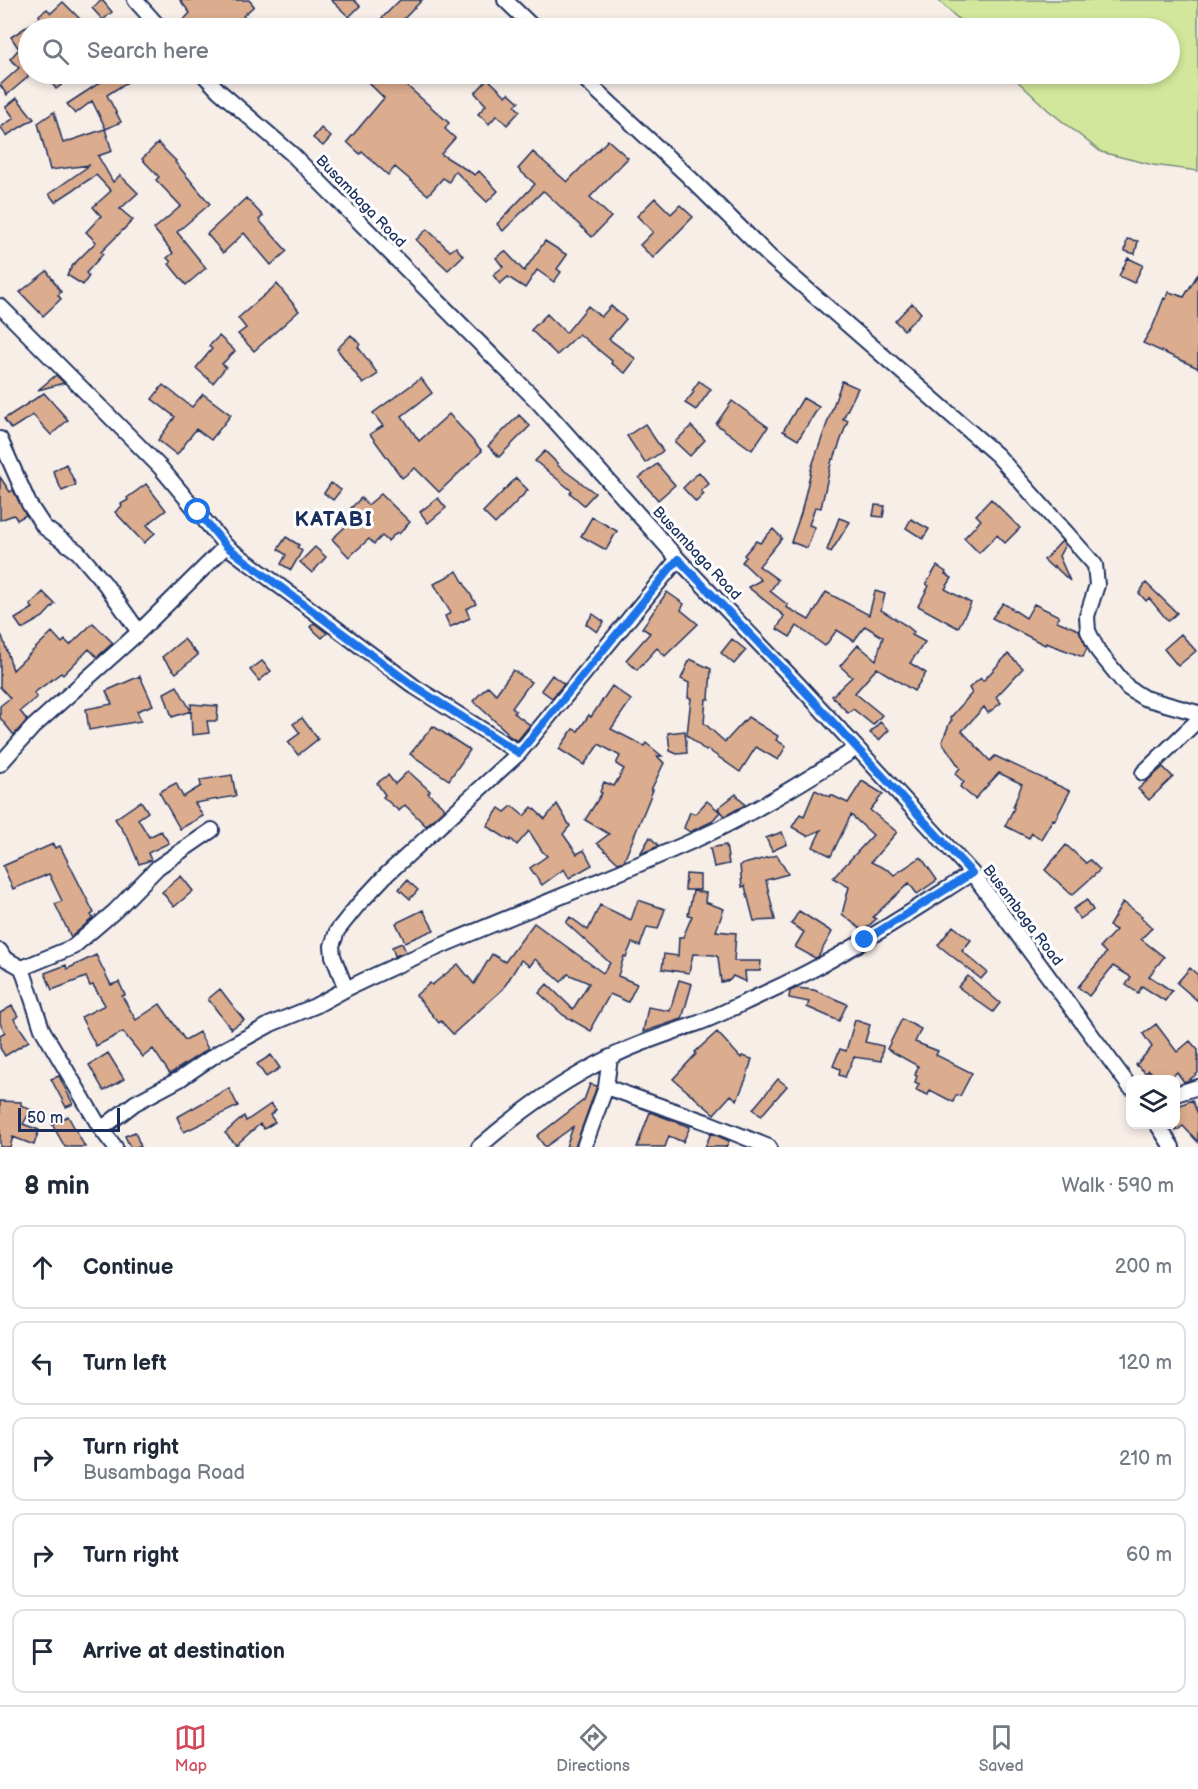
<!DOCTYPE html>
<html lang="en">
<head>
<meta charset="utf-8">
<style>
  body { margin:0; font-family:"Balsamiq Sans",sans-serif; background:#f6f6f7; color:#1f2937 }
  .controls { position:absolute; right:18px; bottom:18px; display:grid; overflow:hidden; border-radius:12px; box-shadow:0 3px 9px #0003 }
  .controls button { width:54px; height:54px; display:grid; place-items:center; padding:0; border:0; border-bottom:2px solid #e0e1e3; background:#fff; color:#1f2937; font:30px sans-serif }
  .scale { position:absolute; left:18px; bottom:15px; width:102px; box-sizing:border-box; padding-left:6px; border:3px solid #1b2f5e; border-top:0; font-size:16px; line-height:21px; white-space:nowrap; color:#1b2f5e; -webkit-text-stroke:4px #fff; paint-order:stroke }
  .stop { position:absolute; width:18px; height:18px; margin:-14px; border:4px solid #1a73e8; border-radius:50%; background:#fff }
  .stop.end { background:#1a73e8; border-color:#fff; box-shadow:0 2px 6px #0008 }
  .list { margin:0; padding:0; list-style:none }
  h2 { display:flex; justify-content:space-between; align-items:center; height:78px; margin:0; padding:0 24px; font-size:26px }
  h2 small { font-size:20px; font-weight:400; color:#747a83 }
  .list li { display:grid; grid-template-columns:39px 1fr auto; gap:18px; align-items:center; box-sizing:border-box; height:84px; margin:0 12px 12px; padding:0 12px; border:2px solid #e0e1e3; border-radius:12px }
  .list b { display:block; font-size:22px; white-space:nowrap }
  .list p { margin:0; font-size:20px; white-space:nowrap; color:#747a83 }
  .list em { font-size:20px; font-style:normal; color:#747a83 }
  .icon { flex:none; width:33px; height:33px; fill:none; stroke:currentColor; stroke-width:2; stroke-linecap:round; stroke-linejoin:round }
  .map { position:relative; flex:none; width:1198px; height:1147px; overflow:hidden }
  .search { position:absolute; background:#fff; box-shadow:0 3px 9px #0003; left:18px; right:18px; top:18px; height:66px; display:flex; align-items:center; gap:15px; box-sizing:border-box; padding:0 21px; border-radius:33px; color:#747a83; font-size:22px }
  .sheet { height:558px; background:#fff }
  nav { display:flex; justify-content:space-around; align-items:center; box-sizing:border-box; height:84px; border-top:2px solid #e0e1e3; background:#fff; font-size:16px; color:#747a83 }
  nav a { display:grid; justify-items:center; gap:3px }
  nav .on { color:#d1495b }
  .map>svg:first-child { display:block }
  .green { fill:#d2e79c; stroke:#768b7d; stroke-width:1.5 }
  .building { fill:#dbac8d; stroke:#1b2f5e; stroke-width:1.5 }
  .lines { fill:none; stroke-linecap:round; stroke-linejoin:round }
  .minor-casing { stroke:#1b2f5e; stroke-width:18 }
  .minor { stroke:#fff; stroke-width:14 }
  .route { stroke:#1a73e8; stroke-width:8 }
  .labels { text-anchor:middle; stroke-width:6; stroke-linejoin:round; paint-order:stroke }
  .street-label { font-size:15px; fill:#1b2f5e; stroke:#fff }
  .district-label { font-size:21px; font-weight:bold; letter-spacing:1.5px; fill:#1b2f5e; stroke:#fff }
</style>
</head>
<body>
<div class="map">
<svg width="1198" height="1147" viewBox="0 0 1198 1147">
  <rect width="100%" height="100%" fill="#f8eee8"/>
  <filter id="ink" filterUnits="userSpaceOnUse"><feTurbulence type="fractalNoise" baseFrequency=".0167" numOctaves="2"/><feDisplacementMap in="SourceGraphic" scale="12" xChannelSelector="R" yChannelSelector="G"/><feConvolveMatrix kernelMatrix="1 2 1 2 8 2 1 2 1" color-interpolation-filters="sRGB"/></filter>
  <g filter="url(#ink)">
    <path class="green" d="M938,0H1198V171L1153,165L1101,152L1048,110L1010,74H1170V28H968Z"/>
    <path class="building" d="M102,0L112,12L103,20L92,8Z
      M180,0H249L254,6L243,16L254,28H176L190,13Z
      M331,0H354L360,6L349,17Z
      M400,0H422L395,28H372Z
      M63,2L89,28H28V77L7,95L0,85L19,68L10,59L19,49L11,37L40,18L39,15L47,9L51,13Z
      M58,74H77L56,89L49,79Z
      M113,74H140L107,95L121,122L106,129L92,101L75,114L67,104Z
      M360,74H415L405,84L449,123L445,129L455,138L441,154L475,175L479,171L498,191L487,202L455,171L449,182L443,178L428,195L395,167L388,175L362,152L360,154L347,142L384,98Z
      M488,79L506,96L509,93L519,102L515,106L520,111L507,125L497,115L489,124L478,114L486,105L475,93Z
      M17,98L34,119L6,136L1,127L14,118L6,107Z
      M54,112L63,143L105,129L112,151L98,156L113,182L120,175L138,193L120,209L133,220L101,252L103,254L86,273L89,276L83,285L67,275L73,265L96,242L86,232L101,216L93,207L111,191L96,175L55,202L49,194L90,165L50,170L38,123Z
      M321,128L331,137L323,146L313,138Z
      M608,140L628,158L590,197L611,217L592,237L545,192L543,191L503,231L497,224L535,184L518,169L533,152L567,182Z
      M158,143L176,161L175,162L210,204L177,232L206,268L186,285L169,264L171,262L167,258L173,253L154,229L181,206L156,180L159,177L142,159Z
      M246,198L263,216L259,220L287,251L271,265L244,233L223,253L207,234Z
      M655,198L671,214L680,205L693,217L653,258L640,245L653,232L637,216Z
      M427,229L450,251L456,247L463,256L448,270L416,240Z
      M1127,239L1138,241L1135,254L1125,251Z
      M545,241L567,255L557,269L561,272L554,282L537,270L525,288L508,277L500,284L493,275L503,267L496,258L505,251L524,271Z
      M1128,258L1143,265L1134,283L1119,276Z
      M47,271L61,292L58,295L61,299L43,316L20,292Z
      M1198,274V368L1143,343L1153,326L1164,298L1166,299L1169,292L1184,297Z
      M277,284L299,311L254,351L238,334L246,328L238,318Z
      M912,303L921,313L904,330L895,321Z
      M588,306L601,317L611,306L626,319L609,339L636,359L625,373L611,363L612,361L579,334L557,355L531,330L547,314L566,333Z
      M351,335L360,344L358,347L378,374L363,384L337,349Z
      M219,336L235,351L222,364L226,367L213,383L196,368L212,349L209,346Z
      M56,375L64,383L38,390Z
      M421,378L432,393L402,416L419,441L449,414L482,451L439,492L415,468L402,478L370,434L383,426L373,413Z
      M699,381L711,389L696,410L685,403L694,392L692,391Z
      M842,381L858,388L843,419L848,420L834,459H832L821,508L815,507L809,525L815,527L807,548L791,542L801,513L812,466Z
      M163,385L192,407L203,394L231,415L211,440L196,429L177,455L158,440L175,417L152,399Z
      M44,393L68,420L51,435L33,415L11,429L4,419Z
      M803,398L819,407L798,440L783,431Z
      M732,401L768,427L752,450L716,424Z
      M519,415L530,426L499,457L488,446Z
      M645,424L663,451L645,463L627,436Z
      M691,426L705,440L690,456L675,442Z
      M545,451L558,464L557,465L595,493L584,505L570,493L572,491L535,461Z
      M66,464L76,485L62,491L53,471Z
      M657,464L675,485L658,500L639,478Z
      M699,472L709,484L701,491L704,494L696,502L683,488Z
      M0,477L10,492L13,490L26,515L17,520L14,515L0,520Z
      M516,478L528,490L495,524L483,512Z
      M331,483L341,490L333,500L324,493Z
      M146,484L166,510L147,525L155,533L144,543L115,512L122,506L121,504L128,500L127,498Z
      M381,494L410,522L399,534L397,532L388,541L382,536L374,544L369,539L349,557L332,539L358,515L351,508L361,498L368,505Z
      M438,498L446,508L428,523L420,512Z
      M991,499L1020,528L1005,543L997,535L979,553L964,538L981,520L976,515Z
      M875,505L885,506L883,517L873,516Z
      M592,517L617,531L606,550L581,536Z
      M839,518L850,522L831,552L827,550Z
      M911,519L929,529L923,539L906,528Z
      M773,529L782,538L759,566L778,580L770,591L788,605L786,607L809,620L826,592L869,615L875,591L885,594L881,610L907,626L914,632L912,635L925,642L910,663L926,673L914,691L877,668L855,693L882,715L873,725L853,709L848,713L832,696L852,677L840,666L858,645L876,660L883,637L865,626L854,641L837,630L825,646L797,626L790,637L777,629L784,616L748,587L761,580L742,562L746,557L744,555L756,541L760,543Z
      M286,537L299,545L297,547L302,551L291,570L281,564L286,555L278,549Z
      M1062,541L1065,545L1059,556L1070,581L1054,566L1053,568L1044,560Z
      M315,547L326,557L312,573L300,562Z
      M937,566L946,572L945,574L952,578L945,589L971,603L958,628L918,606L929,586L926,584Z
      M457,571L476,604L466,609L470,618L450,627L445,616L451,613L434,584Z
      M1146,583L1177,613L1168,621L1149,598L1146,601L1139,593Z
      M43,592L55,604L43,617L22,629L15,619L33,608L30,605Z
      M667,592L684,604L681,610L698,624L665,656L657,648L637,670L626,660L650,633L642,628Z
      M1003,603L1026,618L1034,604L1059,616L1057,621L1079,630L1087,648L1083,657L1046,643L1045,645L992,618Z
      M593,614L604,622L597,632L586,624Z
      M93,623L113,643L97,657L89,649L63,675L61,673L34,693L37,697L20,711L27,720L14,735L0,718V706L10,698L0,687V637L2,636L13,670L52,632L62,643L65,640L70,645Z
      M314,623L327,633L322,638L310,627Z
      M1181,634L1196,651L1178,666L1164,649Z
      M184,639L198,655L176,673L162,657Z
      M732,639L746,650L734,664L721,653Z
      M1008,654L1023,668L996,697L1001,703L988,713L984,707L962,731L990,761L995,756L1070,791L1055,820L1053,819L1041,839L1032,833L1029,838L1005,826L1014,808L1013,807L1022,784L999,773L975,799L960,787L964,782L955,774L960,768L942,742L950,722L952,720L950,718L972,693L969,688L981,678L983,681Z
      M690,659L711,669L709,699H706L704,723L725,742L748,717L778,736L776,740L786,746L778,760L756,747L740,772L707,749L706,751L687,735L691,698H688L689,683L681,679Z
      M262,661L271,671L259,681L250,670Z
      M513,670L531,682L512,708L516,711L514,713L530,725L517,741L506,734L507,732L473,701L488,686L496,694Z
      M552,675L564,684L552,698L541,690Z
      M140,676L153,705L137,711L141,721L89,730L86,709L112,704L106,691Z
      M177,686L191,711V704L218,706L217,721H207L209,733L192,735L191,711L172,717L164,693Z
      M612,686L631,700L611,729L644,746L646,743L662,756H657L664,763L651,790H653L624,861L618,863L597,843L609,834L585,820L602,793L600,792L604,782L614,786L624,769L616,764L620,756L599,744L584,765L559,749L573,729L578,731L589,715L591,717Z
      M302,718L318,739L298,755L288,742L300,733L293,724Z
      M880,722L889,730L879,740L870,733Z
      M433,726L470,750L449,780L410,754Z
      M685,731L687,753L677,754L670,751L668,733Z
      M1163,767L1173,777L1149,800L1138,789Z
      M408,771L430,791L428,793L445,808L426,826L405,805L399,811L383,797L385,795L377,783L388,775L395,784Z
      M232,775L236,796L195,803L203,816L180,829L159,792L176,783L183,797L201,786L200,780Z
      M862,781L883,794L870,810L897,832L871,862L890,871L894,875L921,857L937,880L917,894L909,883L873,917L876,919L863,931L842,914L849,887L833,878L873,835L851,815L831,856L813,847L821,830L807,836L792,827L800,814L804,816L815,790L830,797L831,795L848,803Z
      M736,794L745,805L725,816L718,808Z
      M141,801L148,812L138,819L149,837L161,831L169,843L148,853L151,860L139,864L128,838L115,819Z
      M707,801L720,812L711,822L690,832L684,828L690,812L695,814Z
      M557,804L570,826L563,834L577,854L584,850L592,865L569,878L564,869L542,885L530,868L547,856L542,851L529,831L517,845L511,839L510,841L487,826L499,808L505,812L512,806L524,816L532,807L545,819Z
      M782,832L787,844L772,851L766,838Z
      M650,837L659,846L640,854Z
      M53,844L55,848L60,846L94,913L91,915L93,918L71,937L55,904L62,901L49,874L13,889L3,866Z
      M726,845L729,864L714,867L710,848Z
      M1066,845L1086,863L1090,860L1100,870L1072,895L1045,870Z
      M777,855L788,874L766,880L775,920L754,921L745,886L742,887L740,865Z
      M686,874L700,875V890H685Z
      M181,876L193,891L174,907L162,892Z
      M407,880L418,890L410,899L399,889Z
      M693,891L706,893L705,902L724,909L716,931L736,933L734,961H761L760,971H745L746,982L733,976L730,980L721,982L718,957L714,955L693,954L689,973L662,969L664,954L678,956L679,937H683L692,916L688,915Z
      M638,900L665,909L658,929L647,927L640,946L632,943L626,957L624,956L618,976L637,984L628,1002L610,994L592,1026L593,1028L591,1031L563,1015L539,993L547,984L573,1009L589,983L568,974L561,982L535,959L530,966L521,960L503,989L453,1034L441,1021L439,1023L416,995L430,983L432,985L458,964L474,984L492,954L505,962L534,923L603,973L610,963L566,923L570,917L588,930L600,905L631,920Z
      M1087,900L1093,910L1080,919L1073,909Z
      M1123,902L1142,916L1141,917L1152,928L1141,939L1164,957L1149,976L1172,991L1165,1001L1142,986L1138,993L1126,985L1131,977L1113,966L1089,996L1078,987L1106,953L1100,947L1116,930L1109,926Z
      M423,910L434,930L405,942L396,923Z
      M799,911L832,932L818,957L815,958L795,947L804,932L791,924Z
      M953,926L971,940L962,951L987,972L981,979L938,945Z
      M402,943L406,952L395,956L392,947Z
      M96,955L111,985L119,982L125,995L122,996L136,1020L160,1004L185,1040L199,1032L208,1049L170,1074L153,1049L143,1057L123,1032L96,1046L81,1017L105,1005L93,985L90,986L86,977L52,990L45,973L66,965L67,969Z
      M1190,968L1198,975V1001L1177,983Z
      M968,976L1000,1003L993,1012L958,987Z
      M679,980L692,984L682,1019L643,1032L648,1007L670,1011Z
      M797,988L814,990L847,1004L839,1021L807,1007L809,1002L789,998L790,991Z
      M220,989L244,1020L231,1029L208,999Z
      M12,1006L18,1016L14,1019L29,1041L5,1056L0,1048V1035L5,1032L0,1023V1013Z
      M902,1019L921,1029L915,1042L938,1051L936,1055L972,1073L960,1096L956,1095L953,1102L930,1090L928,1095L916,1090L919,1084L915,1082L917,1076L915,1075L918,1066L887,1049Z
      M855,1020L870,1025L865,1042L883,1046L881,1061L854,1057L845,1077L839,1075L840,1069L833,1066L840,1049L846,1051Z
      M1156,1024L1177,1052L1190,1041L1198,1050V1073L1189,1080L1184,1082L1177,1072L1169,1080H1159L1149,1070L1146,1073L1136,1065L1152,1047L1143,1034Z
      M717,1032L741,1058L742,1056L752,1059L746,1079L737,1100L731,1095L714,1114L673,1079L696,1054L695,1052Z
      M108,1053L124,1079L104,1091L89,1065Z
      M271,1055L280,1068L266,1077L257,1064Z
      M59,1076L73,1104L66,1107L51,1079Z
      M778,1079L787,1086L761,1116L753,1109Z
      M590,1084L597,1086L575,1147H566L573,1127L545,1147L537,1136L584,1100Z
      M229,1088L238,1106L184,1132L177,1117Z
      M1192,1100L1198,1114V1142L1183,1126L1176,1131V1107Z
      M0,1101L21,1102V1105L31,1110L23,1124L39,1130L34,1145L13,1137L10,1147H0Z
      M271,1104L276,1110L270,1115L275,1122L264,1129L260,1124L236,1145L225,1133L244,1116L246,1121Z
      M650,1112L690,1127L683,1142L669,1136L665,1147H637Z
      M68,1116L85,1147H65L52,1124Z
      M135,1132L141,1147H130L125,1136Z
      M711,1133L729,1141L726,1147H705Z"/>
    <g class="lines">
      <g class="minor-casing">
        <path id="minor" d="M135,0L160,28
          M505,0L534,28
          M203,74L219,91L292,154L539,403L678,559L797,683L972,873L1130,1087
          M579,74L688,176L770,257L997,455L1095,565L1097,585L1087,616L1088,631L1098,651L1128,688L1144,698L1198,713
          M0,306L160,467L226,546L415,687L519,753
          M0,439L29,504L44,527L78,552L105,584L139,632
          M0,764L33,727L139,632L226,546
          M1143,773L1198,720
          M0,951L4,958L22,968L42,1029L101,1129L115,1147
          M22,968L73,947L115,911L158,867L212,830
          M346,989C461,933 582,891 699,838C754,813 806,780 857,748
          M606,1087L709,1123L769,1147
          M1176,1094L1198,1087
          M1157,1124L1172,1147
          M101,1129L135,1103L180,1079L218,1053L271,1024L315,1006L346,989L333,956L332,946L337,931L357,906L386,875L519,753L678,559
          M479,1147C518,1113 564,1080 611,1057C638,1043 667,1034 696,1024C718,1016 741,1004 763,994C837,961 904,916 972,873
          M584,1147L606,1087L610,1057"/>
      </g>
      <use href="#minor" class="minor"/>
    </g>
  </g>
  <g class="lines" filter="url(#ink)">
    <path class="route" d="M198,512L226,546L263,574L415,687L519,753L678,559L797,683L972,873L865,940"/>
  </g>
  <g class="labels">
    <g class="street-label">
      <text transform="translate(361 201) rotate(46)" y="5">Busambaga Road</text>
      <text transform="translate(697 553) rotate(47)" y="5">Busambaga Road</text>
      <text transform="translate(1023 915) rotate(53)" y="5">Busambaga Road</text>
    </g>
    <g class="district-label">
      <text x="334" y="526">KATABI</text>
    </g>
  </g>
</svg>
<div class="controls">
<button><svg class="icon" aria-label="layers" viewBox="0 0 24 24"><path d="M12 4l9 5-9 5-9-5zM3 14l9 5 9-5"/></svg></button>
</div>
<div class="scale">50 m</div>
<div class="stop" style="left:198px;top:512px"></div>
<div class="stop end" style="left:865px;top:940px"></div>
<div class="search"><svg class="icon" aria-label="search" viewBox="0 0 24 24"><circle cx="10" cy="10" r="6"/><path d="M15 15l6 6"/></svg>Search here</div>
</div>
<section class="sheet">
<h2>8 min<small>Walk · 590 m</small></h2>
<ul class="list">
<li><svg class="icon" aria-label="ahead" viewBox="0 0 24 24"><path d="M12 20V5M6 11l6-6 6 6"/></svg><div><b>Continue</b></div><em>200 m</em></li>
<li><svg class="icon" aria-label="left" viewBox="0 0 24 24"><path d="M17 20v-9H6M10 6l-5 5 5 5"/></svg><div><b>Turn left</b></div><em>120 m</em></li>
<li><svg class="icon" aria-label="right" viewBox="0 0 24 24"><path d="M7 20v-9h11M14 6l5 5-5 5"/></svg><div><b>Turn right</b><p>Busambaga Road</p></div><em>210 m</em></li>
<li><svg class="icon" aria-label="right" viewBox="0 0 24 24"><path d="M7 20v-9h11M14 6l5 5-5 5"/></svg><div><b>Turn right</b></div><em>60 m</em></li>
<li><svg class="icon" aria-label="arrive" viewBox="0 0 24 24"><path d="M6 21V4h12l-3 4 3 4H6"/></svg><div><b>Arrive at destination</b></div></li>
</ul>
</section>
<nav>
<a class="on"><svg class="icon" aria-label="map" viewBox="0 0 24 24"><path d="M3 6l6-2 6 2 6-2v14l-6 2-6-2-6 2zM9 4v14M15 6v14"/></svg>Map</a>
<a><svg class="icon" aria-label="directions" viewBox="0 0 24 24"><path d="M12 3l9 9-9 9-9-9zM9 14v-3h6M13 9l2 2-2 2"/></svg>Directions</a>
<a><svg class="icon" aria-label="saved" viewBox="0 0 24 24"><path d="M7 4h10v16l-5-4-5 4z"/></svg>Saved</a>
</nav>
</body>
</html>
